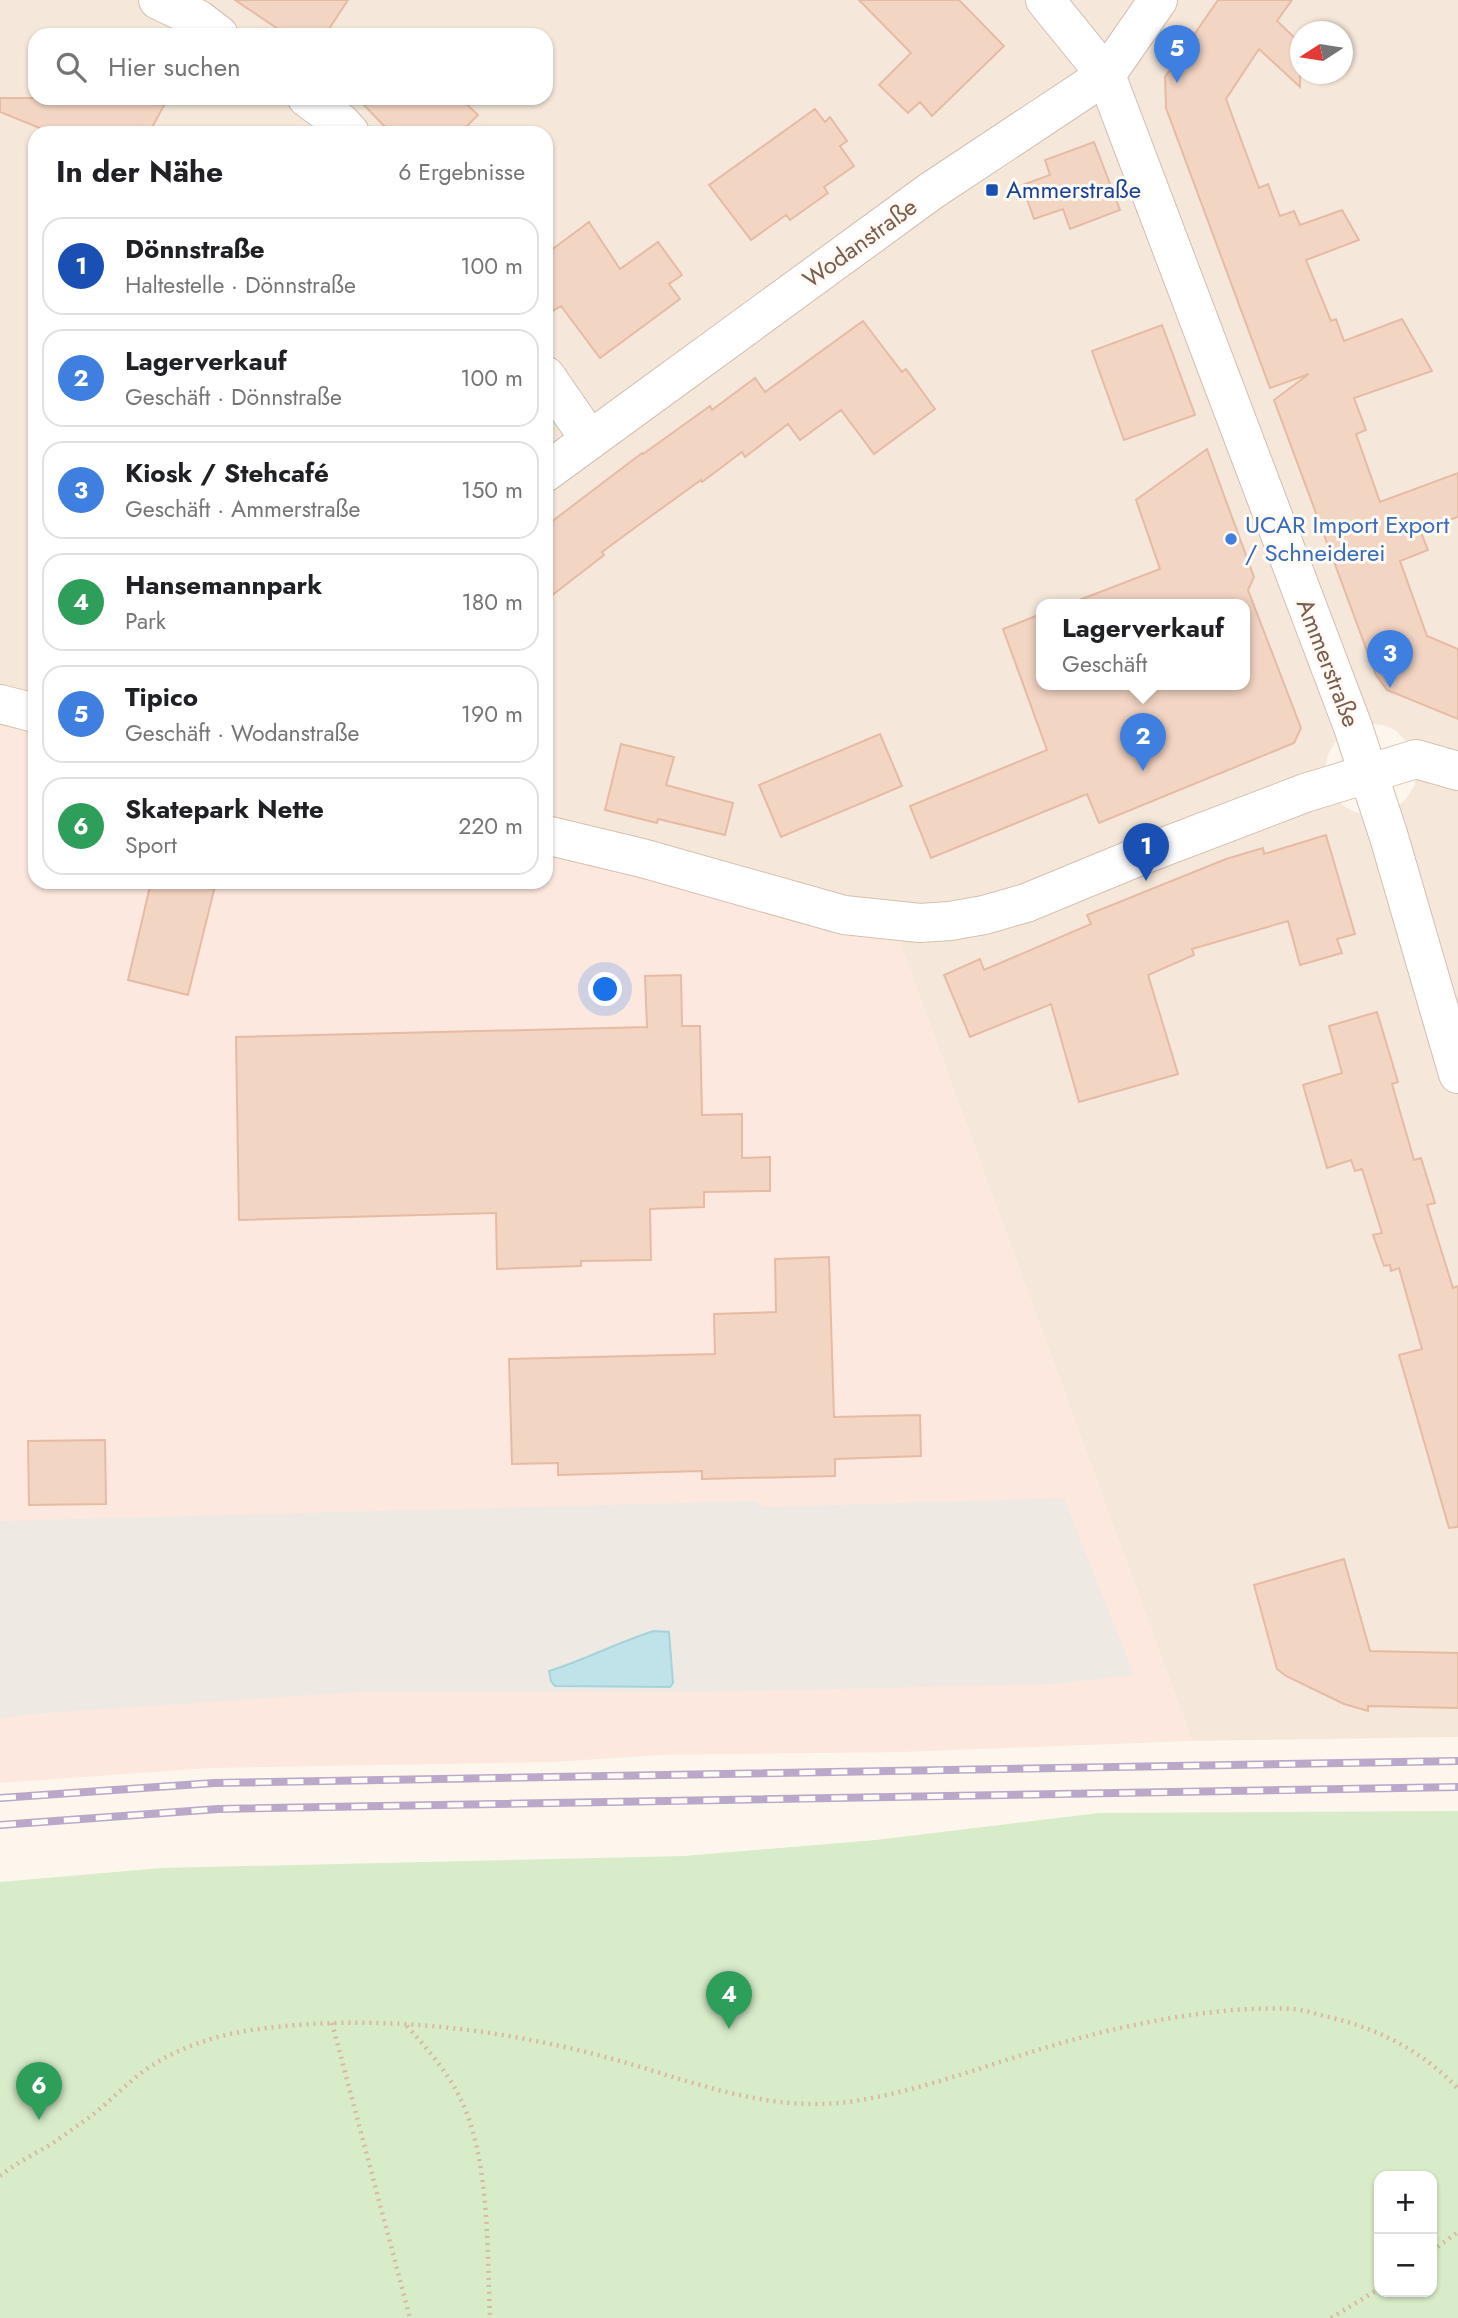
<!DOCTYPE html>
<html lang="de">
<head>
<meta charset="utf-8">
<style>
  body { margin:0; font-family:Jost,sans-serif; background:#f2f2f2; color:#202124 }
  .controls { position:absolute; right:21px; bottom:21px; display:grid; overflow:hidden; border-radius:14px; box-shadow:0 2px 5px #0004 }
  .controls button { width:63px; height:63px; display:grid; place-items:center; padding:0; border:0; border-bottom:2px solid #e0e0e0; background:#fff; color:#202124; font:35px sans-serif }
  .compass { position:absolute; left:1290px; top:21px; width:63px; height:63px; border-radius:50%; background:#fff; box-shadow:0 2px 5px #0004; rotate:258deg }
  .you { position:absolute; left:606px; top:990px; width:24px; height:24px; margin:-18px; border:5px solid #fff; border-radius:50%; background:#1a73e8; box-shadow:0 0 0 10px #1a73e833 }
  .badge { display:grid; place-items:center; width:46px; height:46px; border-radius:50%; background:#2563eb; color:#fff; font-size:23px; font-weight:700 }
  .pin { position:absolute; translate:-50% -58px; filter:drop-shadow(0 2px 4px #0008) }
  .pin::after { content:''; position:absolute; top:37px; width:24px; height:21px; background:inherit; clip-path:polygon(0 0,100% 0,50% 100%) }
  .popup { position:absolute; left:1036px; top:599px; width:214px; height:91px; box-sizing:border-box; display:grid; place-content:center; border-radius:14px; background:#fff; filter:drop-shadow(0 2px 5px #0005); font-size:23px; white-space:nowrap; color:#757577 }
  .popup b { font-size:26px; color:#202124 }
  .popup::after { content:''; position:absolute; left:50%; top:100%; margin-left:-14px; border:14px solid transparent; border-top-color:#fff }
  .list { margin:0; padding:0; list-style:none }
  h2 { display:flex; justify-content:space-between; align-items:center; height:91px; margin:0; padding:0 28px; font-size:30px }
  h2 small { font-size:23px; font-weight:400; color:#757577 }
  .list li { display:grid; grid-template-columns:46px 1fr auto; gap:21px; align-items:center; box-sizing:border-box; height:98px; margin:0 14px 14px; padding:0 14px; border:2px solid #e0e0e0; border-radius:21px }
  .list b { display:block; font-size:26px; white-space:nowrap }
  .list p { margin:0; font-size:23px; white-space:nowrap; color:#757577 }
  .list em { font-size:23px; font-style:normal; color:#757577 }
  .icon { flex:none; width:38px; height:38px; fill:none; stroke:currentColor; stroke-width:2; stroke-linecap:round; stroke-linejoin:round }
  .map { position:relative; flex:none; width:1458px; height:2318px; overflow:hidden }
  .search { position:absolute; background:#fff; box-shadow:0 2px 5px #0004; left:28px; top:28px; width:525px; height:77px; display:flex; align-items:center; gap:18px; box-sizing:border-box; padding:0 24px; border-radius:21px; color:#757577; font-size:26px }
  .panel { position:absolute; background:#fff; box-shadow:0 2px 5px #0004; left:28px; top:126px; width:525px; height:763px; border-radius:21px }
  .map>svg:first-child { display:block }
  .residential { fill:#f5e8da; fill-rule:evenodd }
  .commercial { fill:#fde8e0 }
  .industrial { fill:#efe9e4 }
  .green { fill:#d8ecc9; fill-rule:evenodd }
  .water { fill:#bfe3e8; stroke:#a5d3da; stroke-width:2 }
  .building { fill:#f3d5c3; stroke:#e6bba3; stroke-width:2 }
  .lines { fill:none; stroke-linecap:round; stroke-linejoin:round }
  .street-casing { stroke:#d1beb0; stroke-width:40 }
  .secondary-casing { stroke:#d6c0b0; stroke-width:40 }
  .path { stroke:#d9b8a5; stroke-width:4.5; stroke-dasharray:2 5; stroke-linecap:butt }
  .street { stroke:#fff; stroke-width:38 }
  .secondary { stroke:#fff; stroke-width:38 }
  .rail-casing { stroke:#b9a8c9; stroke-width:8 }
  .rail { stroke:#fffaf3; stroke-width:5; stroke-dasharray:16; stroke-linecap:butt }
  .transit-dot { fill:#1a4fb4; stroke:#fffaf3; stroke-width:2.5 }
  .shop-dot { fill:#3f7fe0; stroke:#fffaf3; stroke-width:2.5 }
  .labels { text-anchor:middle; stroke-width:6; stroke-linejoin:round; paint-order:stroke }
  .transit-label { font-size:24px; fill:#164399; stroke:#fffaf3; text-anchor:start }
  .street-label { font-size:24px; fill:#7a5c4d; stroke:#fffaf3 }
  .shop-label { font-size:24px; fill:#366cbe; stroke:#fffaf3; text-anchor:start }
</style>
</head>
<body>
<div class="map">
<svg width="1458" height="2318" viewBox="0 0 1458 2318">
  <rect width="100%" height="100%" fill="#fdf6ec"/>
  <path class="residential" d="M0,0H1458V1737L1192,1741L892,921L546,840V133H35V713L0,704ZM1300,32H1342V74H1300ZM35,35H546V98H35ZM1042,605H1244V685H1042ZM1370,724L1383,725L1395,730L1408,743L1416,774L1414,786L1406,799L1396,808L1367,815L1355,812L1342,805L1334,796L1325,769L1328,755L1335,742L1343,733Z"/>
  <path class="commercial" d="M0,704L35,713V882H546V840L892,921L1192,1741L902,1752L660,1755L554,1762L210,1768L0,1783Z"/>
  <path class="industrial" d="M1064,1498L1134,1675L1052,1684L705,1692H358L32,1714L0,1719V1521L755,1501L764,1507Z"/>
  <path class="green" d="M1458,1811V2318H0V1882L162,1868L684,1856L876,1840L1099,1813ZM1379,2176H1432V2292H1379Z"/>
  <path class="water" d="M654,1631L669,1632L673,1683L670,1687L555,1686L551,1681L549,1671C585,1660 618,1642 654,1631Z"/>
  <path class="building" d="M235,0H348L325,35H287Z
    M859,0H959L1004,46L932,116L920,102L908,113L879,85L911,53Z
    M1218,0H1292L1277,21L1300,43V87L1259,49L1226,99L1259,188L1268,184L1280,216L1294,211L1300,225L1342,210L1359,240L1306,260L1331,321L1336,319L1344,341L1402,319L1432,371L1354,398L1366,430L1356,434L1380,502L1458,473V517L1420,530L1428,550L1400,561L1427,636L1458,649V719L1387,690L1376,675L1274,400L1309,374L1270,388L1166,108L1165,77Z
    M0,98H168L149,133H52L0,112Z
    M357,98H460L478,115L460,133H391Z
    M815,109L825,122L830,117L847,141L840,146L854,166L824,187L828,193L790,220L786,215L751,240L709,185Z
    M1094,142L1120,210L1070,229L1063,209L1034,219L1022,185L1050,175L1045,160Z
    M589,222L620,269L658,242L682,275L669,284L680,299L600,358L561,306L546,315V254Z
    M863,321L902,372L906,369L935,409L874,454L841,410L800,440L788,424L745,457L742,452L702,482L701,480L640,524L602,552L604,555L546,600V526L642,453L643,454L710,406L712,410L755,378L765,392Z
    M1162,325L1195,415L1124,440L1092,351Z
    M1207,449L1254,577L1248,590L1301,728L1294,743L1099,823L1087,794L931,858L910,806L1047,750L1003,629L1041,614V685H1244V605H1074V602L1160,569L1136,500Z
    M880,734L902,786L781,837L759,785Z
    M621,744L674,757L666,785L733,803L725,835L658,819L657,823L605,810Z
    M1326,835L1355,934L1337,939L1342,953L1300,965L1288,921L1192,949L1194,955L1148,975L1178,1074L1079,1102L1051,1004L970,1037L944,975L980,959L984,970L1091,924L1087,915L1226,859L1263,848L1264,854Z
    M151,882H216L188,995L128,980Z
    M681,975L682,1026H700L702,1115L742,1114V1158L770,1157V1191L704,1192V1207L650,1209L651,1260L581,1261V1266L497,1269L496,1213L239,1220L236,1037L647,1027L645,976Z
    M1377,1012L1398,1082L1392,1084L1414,1160L1421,1158L1435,1203L1427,1205L1453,1288L1458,1286V1527L1449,1528L1399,1355L1422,1349L1399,1268L1391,1271L1390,1265L1384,1266L1373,1235L1382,1233L1362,1169L1355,1171L1351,1160L1327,1168L1303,1085L1342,1073L1329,1026Z
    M829,1257L834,1417L920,1415L921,1456L835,1459V1476L702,1479V1471L558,1475V1463L512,1464L509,1359L715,1354L714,1314L776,1312L775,1259Z
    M105,1440L106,1504L29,1505L28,1441Z
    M1344,1559L1370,1651L1458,1653V1708L1368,1706V1711L1344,1704L1286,1676L1277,1669L1254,1585Z"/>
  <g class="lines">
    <g class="street-casing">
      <path id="street" d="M158,0L198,19L219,35
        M1045,0L1106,75L1353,727L1389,837L1458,1074
        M307,98L341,123L350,133
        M546,376L590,440
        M546,472L931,191L1106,75L1158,0"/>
    </g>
    <g class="secondary-casing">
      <path id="secondary" d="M0,704L35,713
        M546,835L642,858L844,915L920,923L950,921L984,915L1026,903L1140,856L1305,793L1416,759L1458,771"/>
    </g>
    <path class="path" d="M332,2023L410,2318
      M407,2026C427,2049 448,2072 461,2100C490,2160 487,2252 490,2318
      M0,2176C16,2163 35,2154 53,2143C63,2136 74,2128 84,2121C106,2106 123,2086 144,2071C177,2047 219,2034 259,2029C372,2014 488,2027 598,2055C683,2077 765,2115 855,2101C930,2089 999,2060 1072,2040C1139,2022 1224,2005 1294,2009C1304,2010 1314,2013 1324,2016C1375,2027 1422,2050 1458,2089
      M1432,2251L1458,2232
      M1331,2318L1379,2289"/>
    <use href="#street" class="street"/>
    <use href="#secondary" class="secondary"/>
    <g class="rail-casing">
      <path id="rail" d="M0,1798L214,1783L1458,1761
        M0,1825L218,1809L1458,1787"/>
    </g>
    <use href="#rail" class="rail"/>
  </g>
  <rect class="transit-dot" x="985" y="183" width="14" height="14" rx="3.5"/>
  <circle class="shop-dot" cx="1231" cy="539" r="7"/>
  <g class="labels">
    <g class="transit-label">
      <text x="1006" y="198">Ammerstraße</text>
    </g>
    <g class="street-label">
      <text transform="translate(860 243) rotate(-36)" y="8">Wodanstraße</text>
      <text transform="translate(1328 663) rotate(69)" y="8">Ammerstraße</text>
    </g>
    <g class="shop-label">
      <text x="1245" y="533">UCAR Import Export<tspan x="1245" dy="28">/ Schneiderei</tspan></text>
    </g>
  </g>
</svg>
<div class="controls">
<button>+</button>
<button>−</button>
</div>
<svg class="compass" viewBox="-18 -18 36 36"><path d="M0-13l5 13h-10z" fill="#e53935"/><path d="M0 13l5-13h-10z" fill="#757577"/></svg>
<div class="you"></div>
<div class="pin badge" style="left:1146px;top:881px;background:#1a4fb4">1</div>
<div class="pin badge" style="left:1143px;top:771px;background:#3f7fe0">2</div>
<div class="popup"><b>Lagerverkauf</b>Geschäft</div>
<div class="pin badge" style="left:1390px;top:688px;background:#3f7fe0">3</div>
<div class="pin badge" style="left:729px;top:2029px;background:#2e9e5b">4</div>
<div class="pin badge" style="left:1177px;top:83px;background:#3f7fe0">5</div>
<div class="pin badge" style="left:39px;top:2120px;background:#2e9e5b">6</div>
<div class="search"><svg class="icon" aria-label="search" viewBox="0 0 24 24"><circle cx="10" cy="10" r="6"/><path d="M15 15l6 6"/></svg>Hier suchen</div>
<section class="panel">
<h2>In der Nähe<small>6 Ergebnisse</small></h2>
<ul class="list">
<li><span class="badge" style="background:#1a4fb4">1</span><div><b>Dönnstraße</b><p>Haltestelle · Dönnstraße</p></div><em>100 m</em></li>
<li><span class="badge" style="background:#3f7fe0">2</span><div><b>Lagerverkauf</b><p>Geschäft · Dönnstraße</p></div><em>100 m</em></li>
<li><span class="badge" style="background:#3f7fe0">3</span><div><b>Kiosk / Stehcafé</b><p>Geschäft · Ammerstraße</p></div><em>150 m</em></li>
<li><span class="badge" style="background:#2e9e5b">4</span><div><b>Hansemannpark</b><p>Park</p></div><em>180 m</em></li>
<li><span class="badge" style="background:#3f7fe0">5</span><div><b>Tipico</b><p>Geschäft · Wodanstraße</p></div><em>190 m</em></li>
<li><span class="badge" style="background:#2e9e5b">6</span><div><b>Skatepark Nette</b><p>Sport</p></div><em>220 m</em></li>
</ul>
</section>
</div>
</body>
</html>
